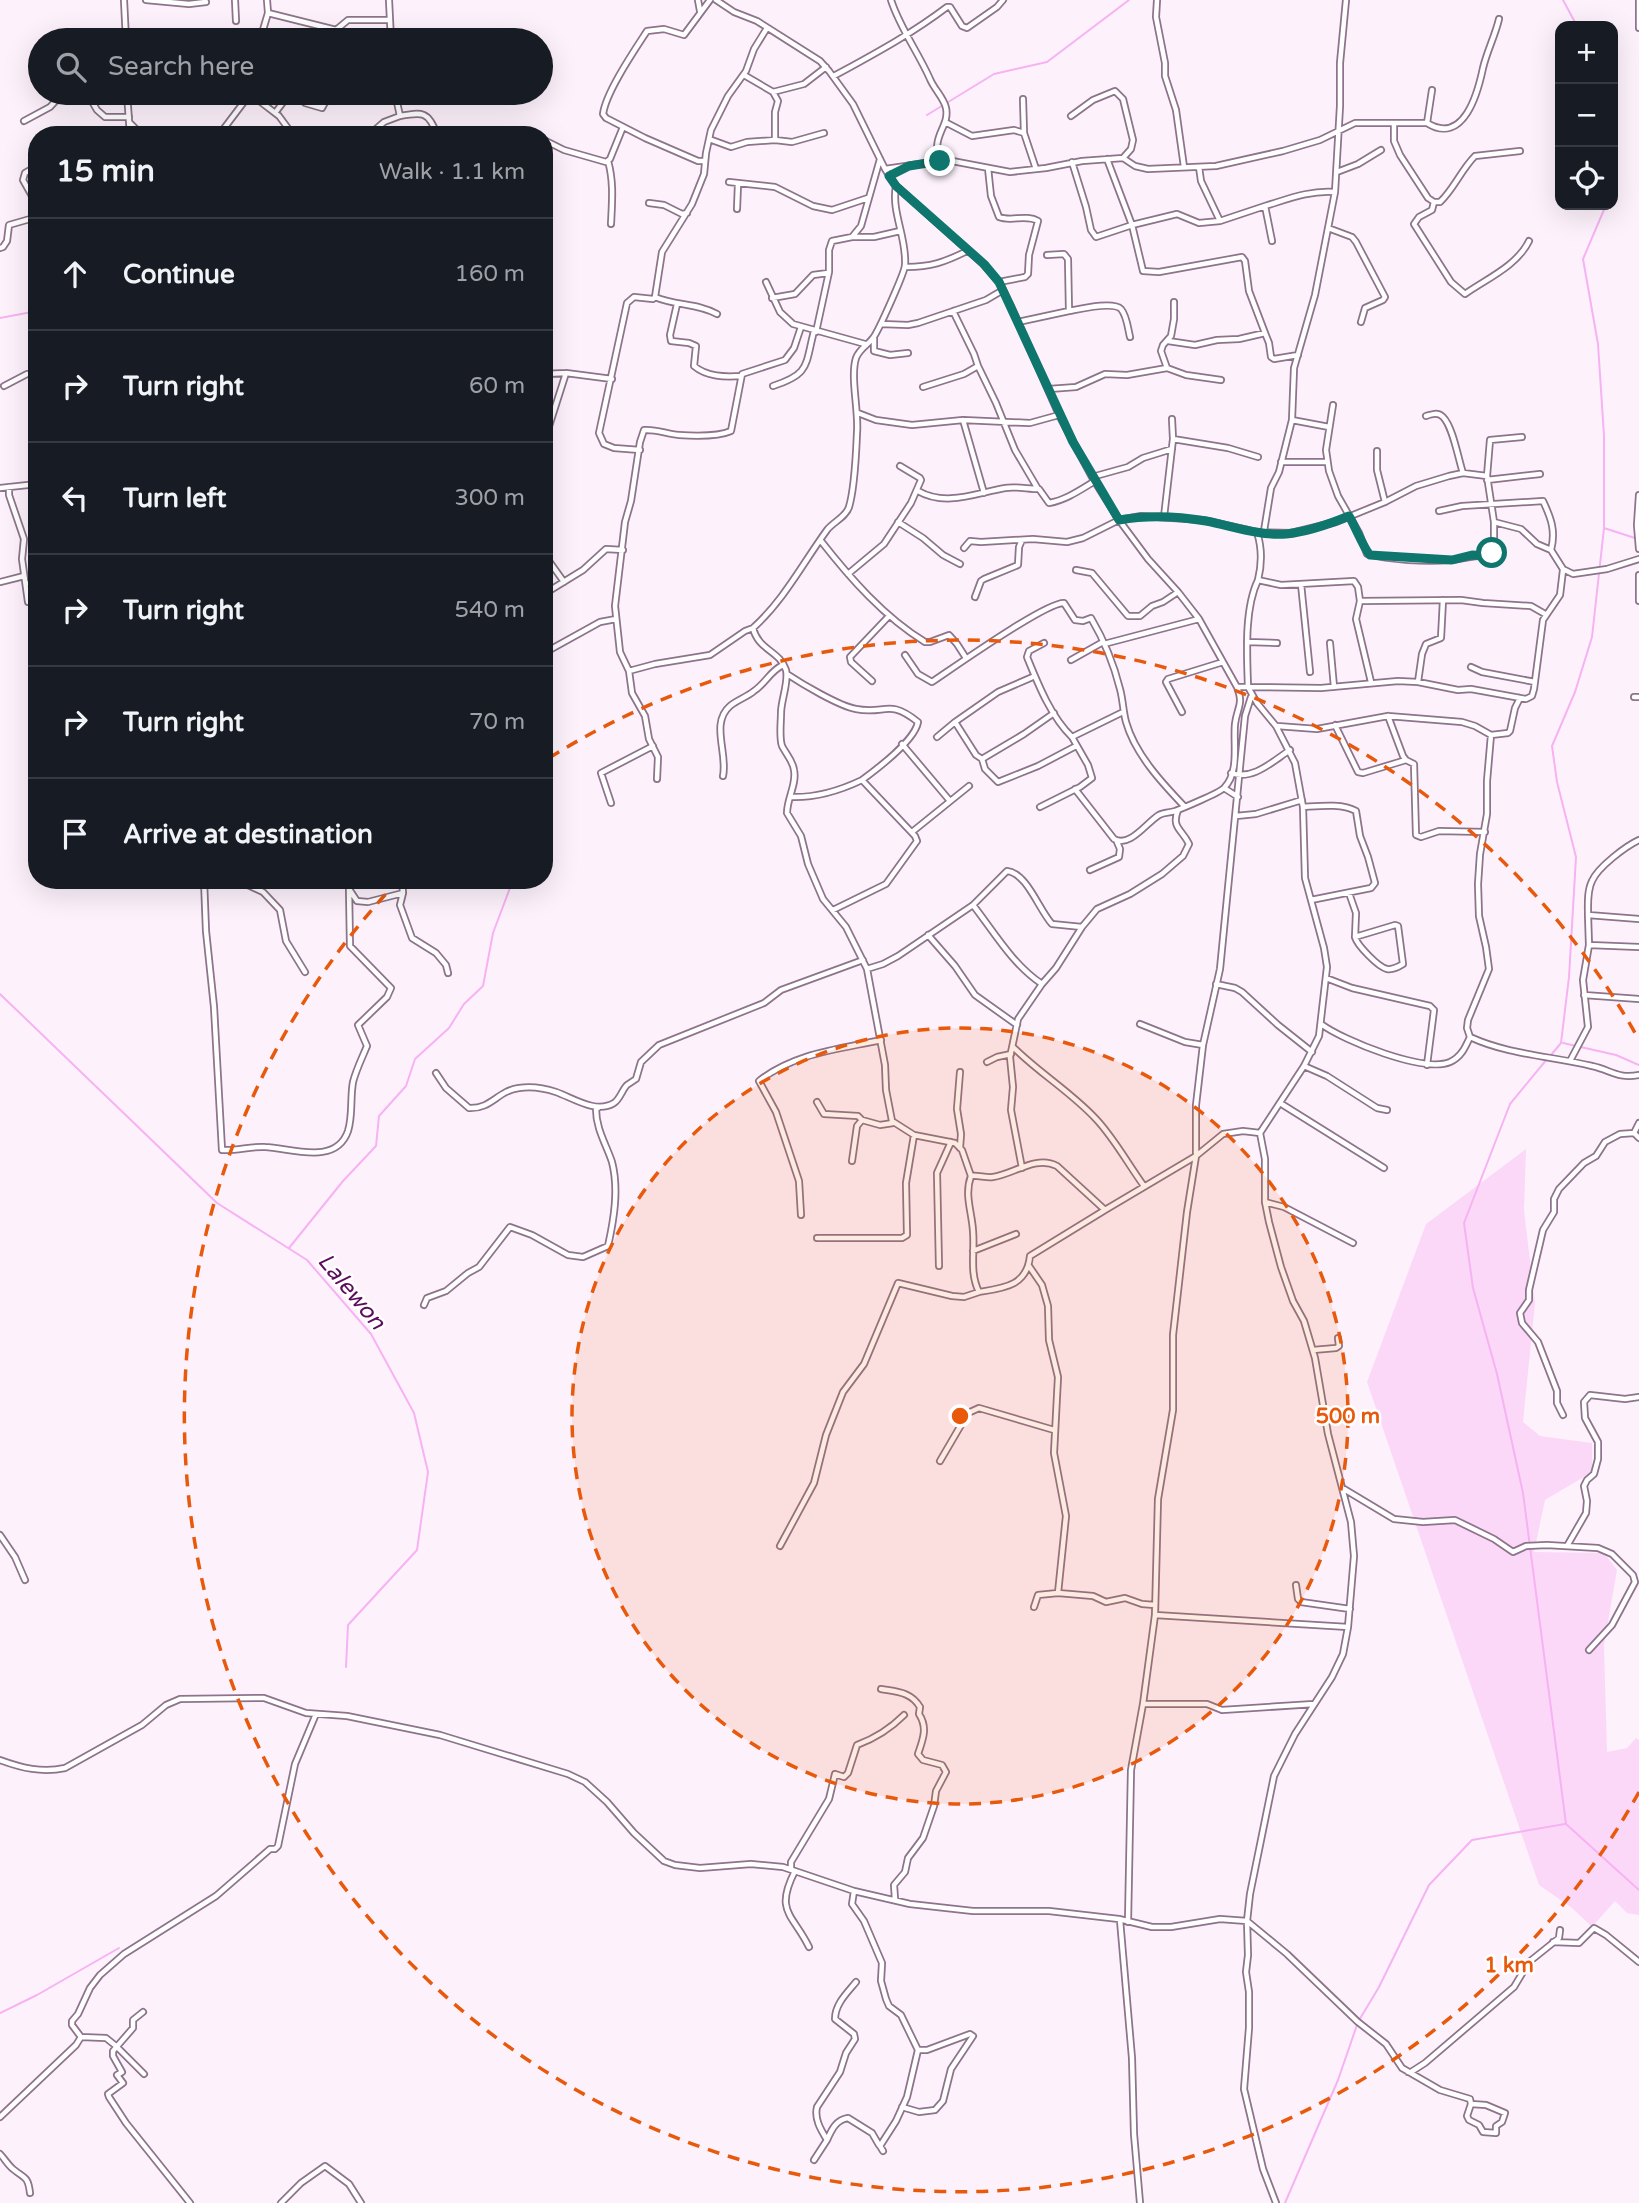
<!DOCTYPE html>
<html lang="en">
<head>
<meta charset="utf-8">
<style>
  body { margin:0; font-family:"Varela Round",sans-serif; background:#20242c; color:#f1f3f6 }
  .controls { position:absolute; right:21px; top:21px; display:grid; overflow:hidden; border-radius:14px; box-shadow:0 7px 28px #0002 }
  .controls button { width:63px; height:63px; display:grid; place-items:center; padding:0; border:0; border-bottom:2px solid #363941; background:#171b24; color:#f1f3f6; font:35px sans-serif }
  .stop { position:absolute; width:21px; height:21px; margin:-16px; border:5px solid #0f766e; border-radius:50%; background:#fff }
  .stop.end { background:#0f766e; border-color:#fff; box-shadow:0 2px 7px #0008 }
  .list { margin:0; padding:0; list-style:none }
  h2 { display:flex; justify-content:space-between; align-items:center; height:91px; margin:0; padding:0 28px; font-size:30px }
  h2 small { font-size:23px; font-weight:400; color:#9ea1a6 }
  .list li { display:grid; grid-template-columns:46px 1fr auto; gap:21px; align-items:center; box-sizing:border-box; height:112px; padding:0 28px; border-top:2px solid #363941 }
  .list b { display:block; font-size:26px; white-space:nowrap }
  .list em { font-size:23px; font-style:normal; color:#9ea1a6 }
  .icon { flex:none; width:38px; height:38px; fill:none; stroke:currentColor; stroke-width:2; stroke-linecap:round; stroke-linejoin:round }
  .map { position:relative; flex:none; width:1639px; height:2203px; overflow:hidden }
  .search { position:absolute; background:#171b24; box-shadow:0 7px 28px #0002; left:28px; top:28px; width:525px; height:77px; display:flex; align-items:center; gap:18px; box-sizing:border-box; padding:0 24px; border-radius:38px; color:#9ea1a6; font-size:26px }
  .panel { position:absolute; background:#171b24; box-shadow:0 7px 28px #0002; left:28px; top:126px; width:525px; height:763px; border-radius:28px }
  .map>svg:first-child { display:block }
  .green { fill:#fbd8f8 }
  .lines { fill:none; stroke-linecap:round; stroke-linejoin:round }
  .stream { stroke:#f6b2f2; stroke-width:2 }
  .street-casing { stroke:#8d738b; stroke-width:8 }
  .street { stroke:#fff; stroke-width:4.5 }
  .route { stroke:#0f766e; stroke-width:9 }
  .ring { fill:none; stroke:#e8590c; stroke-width:3.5; stroke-dasharray:12 9 }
  .labels { text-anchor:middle; stroke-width:5; stroke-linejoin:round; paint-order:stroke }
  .water-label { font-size:23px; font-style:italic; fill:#5d0c5c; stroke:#fff }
  .centre { fill:#e8590c; stroke:#fff; stroke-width:3.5 }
  .ring-label { font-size:21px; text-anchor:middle; font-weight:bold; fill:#e8590c; stroke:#fff; stroke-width:5; stroke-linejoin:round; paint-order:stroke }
</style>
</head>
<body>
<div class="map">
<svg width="1639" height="2203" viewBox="0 0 1639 2203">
  <rect width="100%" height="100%" fill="#fdf2fc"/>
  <path class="green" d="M1526,1149L1524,1210L1535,1303L1523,1422L1540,1436L1592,1443V1472L1545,1500L1534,1552L1604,1553L1617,1570L1604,1645L1607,1752L1627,1748L1636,1738L1639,1740V1915L1627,1913L1615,1901L1592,1927L1572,1908L1539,1885L1367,1382L1426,1224Z"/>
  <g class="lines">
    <path class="stream" d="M1563,0L1577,26
      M927,115L994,74L1047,62L1129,0
      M0,318L37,311
      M1604,528L1638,539
      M0,994L217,1203L307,1260L371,1334L414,1413L428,1472L417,1550L348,1625L346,1667
      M1563,1043L1616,1055L1639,1065
      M1551,1055L1561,1043L1569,977L1576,857L1557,782L1552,746L1575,692L1592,637L1604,528V436L1598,344L1583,259L1606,205
      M1547,1059L1510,1104L1464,1223L1473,1288L1497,1374L1523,1493L1566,1824L1639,1890
      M289,1248L343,1181L376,1146L379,1116L406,1086L415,1059L449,1028L464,1004L483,986L493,933L513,880
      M0,2013L37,1995L119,1948
      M1285,2203L1338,2080L1358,2022L1379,1987L1429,1885L1472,1840L1565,1824"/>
    <g class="street-casing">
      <path id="street" d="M124,0L126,40
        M146,0L189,4L206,2
        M235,0L236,21
        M389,0L391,40
        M698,0L700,11
        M716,0L734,12L757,21L820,61L829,71L853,104L885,169L896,186L983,264L999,282L1011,306L1059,415L1092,477L1119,520L1148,559L1178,592L1199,619L1237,687H1248L1257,703L1276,726L1295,763L1303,807L1305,878L1324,948L1327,967L1319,1036L1304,1066L1260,1133L1265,1159V1202L1269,1222L1281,1267L1293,1301L1304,1321L1315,1358L1328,1434L1351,1522L1354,1556L1348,1627L1343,1654L1332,1677L1295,1734L1274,1776L1250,1894L1247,1921L1248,1955L1246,1972L1249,1992V2028L1244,2089L1263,2169L1276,2203
        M891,0C900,28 918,52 930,79C934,89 944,98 946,108C950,127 930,136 940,161
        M1157,0L1156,17L1165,63V76L1176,110L1184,167
        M1639,0V28
        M268,13L336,30L348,20H389
        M260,40L268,13L267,0
        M744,75L773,92L804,84L826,67
        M834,76C874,54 910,35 947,7H950L962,26L967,28L997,7L1003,0
        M773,92L778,101L775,112V140
        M87,93L97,110L105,117H129
        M127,93L130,135
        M249,93L279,116L293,135
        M395,93L400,116C422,112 429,111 437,135
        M1023,99L1024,133
        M275,113L284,101L295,95L305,103L322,108L330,93
        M1071,116L1093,100L1115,91L1123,99L1133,140L1131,149L1123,158
        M24,121L50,107L63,93
        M945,122L972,136L1014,130L1024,133L1036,169
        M130,123L142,135
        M1427,123L1432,90
        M1394,124V141L1400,155L1428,198L1434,202H1440C1454,189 1461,170 1475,156L1520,151
        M219,135L250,94
        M377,135L376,129L384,122L400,116
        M709,139L731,147L747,142L775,140L792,142L824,133
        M544,140L564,150L606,162L610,159L623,127
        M1107,159L1132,225L1143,271L1159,272L1242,257L1245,261L1249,291L1265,333
        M608,161C614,182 612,202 611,224
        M705,161H698L645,138L606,118L603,114C606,92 634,51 647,31L664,29L684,35L710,0
        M1072,162L1086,207L1091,230L1096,237L1132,225L1177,214L1199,223L1220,221
        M37,166L25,173L23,180L37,205
        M1199,167L1201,181L1220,221L1265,206L1272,241
        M988,168L991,196L999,217C1011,222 1026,214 1038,221L1029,255L1028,274L1025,277L999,282
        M885,169L947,160L1010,172L1046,168L1082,161L1123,158L1135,166L1148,169L1216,166L1283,151L1320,140L1355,123H1427C1464,146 1478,92 1483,68C1487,51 1495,36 1499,19
        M1337,172L1358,164L1381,150
        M729,182L775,187L813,206L832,210L868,198
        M896,186C891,212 907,238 905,265C905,272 878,332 873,338C867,346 860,348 856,358C850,377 859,411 857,433C856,454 855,487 849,507C846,517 833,522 827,530C803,563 784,600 753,628C758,650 780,651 786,670C789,682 781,700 781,713C781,723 779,737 782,746C786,754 793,761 794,770C797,784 787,798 787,813L801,836L808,864L823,899L846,927L867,969L885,1065L886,1090L892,1121L914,1135L955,1143L962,1150L971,1176C978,1175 986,1178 993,1177C1014,1174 1036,1155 1057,1166L1105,1210L1196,1156L1223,1134L1243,1131L1260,1133
        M1434,202L1432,210L1419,217L1414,224L1451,282L1465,294C1486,279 1517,266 1529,241
        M649,203L664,205L682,214L687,213
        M1265,206C1288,199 1310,190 1335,192
        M737,209L738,184
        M1328,228L1352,237L1356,242L1385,297L1383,300L1365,308L1361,322
        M853,237H874L900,231
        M0,248L3,247L7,241L9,225L37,217
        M906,267C931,267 945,262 967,251
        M766,282L780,312L793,324L865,344
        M655,297C676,306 697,303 717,314
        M772,298L795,294L813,275L828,273
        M677,304L670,335L671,341L689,343L696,346L694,366C707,377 725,377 741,376
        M1069,311C1080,309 1113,301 1121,309C1127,316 1128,329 1130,337
        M1018,322L1069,311L1068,259L1064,254L1047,255
        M881,324L908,325L918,323L986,300L1003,290
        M816,332L829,272V250L832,241L852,237L861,226L880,159
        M874,338V351L890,355L908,353
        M1168,341L1195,345L1217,340L1239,339L1265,333L1269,343L1271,357L1274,359L1298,355
        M978,366L996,403L1015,450L1038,489
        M1167,368L1161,351L1163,345L1171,336L1174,319V302
        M544,374L566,373
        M4,386L27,374H37
        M773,386C810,374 805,366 814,331
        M923,387L964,374L978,366L974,354L953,311
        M1049,389L1076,387L1105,374L1127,375L1167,368L1186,375L1221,380
        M1333,405L1326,450L1329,471L1338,496L1359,533L1367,554C1390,560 1426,562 1451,560C1465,559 1474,554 1490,556L1494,548V522
        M858,413L876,420L912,425L963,420L1030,423L1059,415
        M1426,416C1432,414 1438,412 1443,417C1453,427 1458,458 1463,473
        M963,420L984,493
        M1292,420L1329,427
        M1173,439L1228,448L1258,457
        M544,442L566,373L612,379
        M640,450L614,448L604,444L599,433L627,303L634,297L653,299L655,297L662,252L692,204L704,174L706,153L711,130L728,96L746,71L754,49L767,28
        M1377,451V470L1385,502
        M1281,462H1327
        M1487,476L1490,440L1522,437
        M1092,477L1128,467L1143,458L1172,449
        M1487,480L1540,474
        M9,487V495L24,539L22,559L28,602
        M0,488L37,484
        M918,491C946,507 976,493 1005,488C1015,486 1028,489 1039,489L1049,503C1066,500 1080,490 1095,481
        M1639,495L1637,525L1639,549
        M1439,511L1462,506L1543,501C1551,518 1556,531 1551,550
        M1164,517L1173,439L1172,419
        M898,522L923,538L943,555L960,564
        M1264,531L1271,488L1279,472L1292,420L1294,368L1315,295L1335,192L1340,106V63L1346,0
        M1257,532C1262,548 1262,564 1258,580L1281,585L1354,581L1358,587L1360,601
        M821,541C850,578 884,617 925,642H930L949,635L957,644L966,658
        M964,548L970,541L981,542L1033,539L1067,542L1083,538L1119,520L1141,516L1203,520L1257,532L1291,533L1336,522L1385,502L1416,486L1449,476L1463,473L1487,476L1494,522L1521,529L1537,544L1551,550L1563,569L1573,574L1607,569L1639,559
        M544,554L564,582
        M1076,570L1092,573L1128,616H1140L1152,606L1163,602L1178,592
        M848,574L884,544L911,503L921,480L920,478L900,466
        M1639,575V601
        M1258,580C1244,609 1247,655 1248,687L1321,688L1398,681L1418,682L1458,690L1471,689L1526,699L1532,696L1534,689L1543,620L1560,595L1563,570
        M0,582L24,576
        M1301,584L1310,672
        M26,585L37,579
        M544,594L583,570L606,549L623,550
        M975,597L981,581L984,579L1018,565L1019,547L1022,540
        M1247,642L1277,643
        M1044,643L1029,651L1027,657C1038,684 1051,717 1072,737L1123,712
        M1330,643L1334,687
        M1104,644L1199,619
        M544,653L600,622L616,619
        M905,655L918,674L932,682C953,668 1046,602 1064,603L1075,620L1083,621L1091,618C1104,640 1114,665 1120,689C1123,700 1123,711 1126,722C1135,754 1162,783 1185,807
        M1071,660L1103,642
        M1471,667L1482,672L1535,682
        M629,671L620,652L615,606L625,522L631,501L640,442L644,430C657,429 666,434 679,435C694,436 717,437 731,431L742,374L785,360L794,348L801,327
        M787,674C802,684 839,706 856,709C886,715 888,698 918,722C915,740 877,769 862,780L915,836L917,841L886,884L833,910
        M1035,676L998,692L955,722L976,755L982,759L1024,734L1054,713
        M872,681L851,662L850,657L889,616
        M1371,682L1356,619L1360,601L1461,600L1483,603L1531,606L1545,614
        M1418,682L1422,654L1426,644L1441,638L1443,600
        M1634,697H1639
        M1182,712L1166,682L1168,679L1223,662
        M1388,716L1403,756L1406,760L1414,764L1416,835L1421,837L1439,831L1485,832
        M1335,725L1358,772L1363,773L1406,760
        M1277,726L1317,729L1388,716L1462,722L1475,726L1491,735L1487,781V814L1480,854L1478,884L1479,916L1486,947L1489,969L1468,1020L1467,1028L1470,1037
        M1491,735L1508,733L1510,731L1515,708L1520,698
        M937,737L955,722
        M902,744L950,801
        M982,759L985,769L998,782L1038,766L1076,746
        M1231,773C1253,781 1273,761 1290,750
        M723,776C728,753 710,723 730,706C737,700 747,697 754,691C766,683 770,671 783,665
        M657,779L658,757L649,739L645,716L632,693L629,671L655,664L710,655L745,631L753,628
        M1224,788L1238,797
        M1075,789L1114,839C1130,848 1146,823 1159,815C1164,812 1169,813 1175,811C1183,808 1219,793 1224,788C1240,772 1233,743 1235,724C1237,707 1244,705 1237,687
        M790,797C815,798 839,791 862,780
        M611,803L601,773L653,746
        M1040,807L1080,787L1092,778L1088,765L1072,737
        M1303,807C1319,806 1342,803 1356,811L1360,836L1368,857L1375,883L1371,888L1311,900
        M1236,816L1256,814L1302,800
        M912,832L969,786
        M1090,870L1119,857L1120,849L1117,842
        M204,880L206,931L214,1007L222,1150C237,1151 251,1146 265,1147C291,1148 336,1166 348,1131C353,1115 350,1098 353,1082C356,1070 362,1058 367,1046L358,1025L387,997L391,988L350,946L349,889
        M237,880L263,892L280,910L286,941L305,972
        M348,880L349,889L357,901L368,902L403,893L402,880
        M403,893L400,905L412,938L436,953L446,965L448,973
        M1349,893L1356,913L1355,937L1395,925L1398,926L1403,964C1398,967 1393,970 1387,969C1378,967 1357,945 1355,937
        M973,905C994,932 1013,965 1042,984L1018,1019L1010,1057L1013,1087L1011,1110L1022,1168
        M1588,915C1588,904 1587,891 1592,881C1598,867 1626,846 1639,840
        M928,935L955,966L975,995L1017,1025
        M1589,945L1639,947
        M867,969L883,964L898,956L973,905L1007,871C1027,873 1039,910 1052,924L1082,927L1097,909L1130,894L1162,874L1183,856L1189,844C1182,829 1171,828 1178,810
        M1326,978L1352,988L1430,1006L1434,1010L1427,1065
        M1042,984L1056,968L1082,927
        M1216,984L1235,988L1242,992L1278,1025L1312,1052
        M1584,995L1639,999
        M1140,1024L1185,1042L1203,1045
        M1321,1024C1344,1041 1424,1073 1450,1062C1461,1057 1465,1048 1470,1037C1509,1055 1551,1056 1592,1066C1611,1070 1617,1079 1639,1075
        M1013,1047C1039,1073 1071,1092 1096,1119C1114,1138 1128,1164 1144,1186
        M1570,1061L1588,1027L1583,980L1589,945L1588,915L1639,919
        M987,1062L997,1057L1011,1054
        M1304,1066L1327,1076L1377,1108L1387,1110
        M960,1072L957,1109L961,1134L960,1148
        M436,1073L446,1088L469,1108C492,1109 497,1091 519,1088C532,1086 544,1088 556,1092C573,1098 596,1114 614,1103C620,1099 622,1090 627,1085C630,1083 633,1081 636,1079L641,1062L659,1045L764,1003L781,990L863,960
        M817,1102L824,1114L858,1116L862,1120L880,1125L893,1123
        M1280,1103L1384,1168
        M1639,1123L1634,1133L1639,1138
        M852,1161L857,1126L862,1120
        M971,1176C964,1195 972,1212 973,1231C975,1252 969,1272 979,1292C1004,1288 1027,1286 1030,1256L1105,1210
        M1265,1202L1284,1207L1353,1243
        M801,1215L799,1181L776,1112L759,1081C794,1053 840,1049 881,1040
        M817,1238H902L907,1235L906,1183L914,1135
        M973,1251L1016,1234
        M939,1266L937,1173L951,1142
        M1029,1266L1042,1285L1048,1306L1049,1340L1058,1377L1054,1453L1066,1516L1058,1593
        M424,1305L427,1298L446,1291L468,1273L479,1267L510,1227L532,1235L568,1255L583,1257L608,1246C614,1219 619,1189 612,1162C606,1144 596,1129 596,1109L598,1108
        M1313,1350L1336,1348L1339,1346L1338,1338
        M1563,1415L1557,1403V1391L1538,1342L1522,1323L1520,1313L1529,1300V1290L1543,1230L1554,1212V1199L1559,1189L1584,1163L1596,1156L1605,1142L1620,1134L1634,1133
        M940,1461L968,1413L979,1408L1054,1430
        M1344,1489L1394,1519L1423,1522L1455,1520L1494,1539L1513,1552L1526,1546L1547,1545L1598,1548L1612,1554L1633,1575L1635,1582L1612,1625L1589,1650
        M0,1535L15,1557L25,1580
        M780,1546L814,1483L826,1435L843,1392L864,1364L898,1283L952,1296L964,1297L979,1292
        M1567,1546L1586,1513L1587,1501L1584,1486L1587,1480L1594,1474L1598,1459V1442L1585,1418L1584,1402L1590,1395L1625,1399L1639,1397
        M1296,1585L1298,1599L1301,1602L1350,1609
        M1034,1607L1038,1595L1058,1593L1093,1596L1106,1602L1125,1598L1142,1604L1155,1605
        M1155,1615L1348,1627
        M881,1689C898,1692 911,1692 920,1707L919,1714C928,1728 923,1739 918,1754L923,1760L942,1765L946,1772L936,1791L934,1806L923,1838L908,1858L905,1872L894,1885L895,1899
        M1143,1704H1207L1222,1710L1314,1704
        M0,1760C22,1768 42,1773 65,1768L142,1725L166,1705L180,1699L264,1698L306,1713L347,1716L440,1735L568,1774L585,1782L607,1802L634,1833L664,1861L675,1865L700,1868L751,1864L783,1867L854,1891L910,1904L973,1911H1049L1119,1919L1152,1927H1171L1220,1919L1247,1921L1287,1954L1358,2022L1386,2044L1402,2068L1440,2090L1470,2099L1471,2104L1467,2116L1469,2120L1479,2125L1483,2132L1496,2133V2126L1502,2122L1505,2113L1486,2105L1471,2104
        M791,1869V1862L829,1799L835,1774L844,1777L848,1773L857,1745C876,1738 890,1729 904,1715
        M795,1871C774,1912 793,1914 809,1947
        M854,1891L852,1904L864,1921L882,1963L881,1981L886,1999L889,2006L901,2015L918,2050L907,2097L896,2121L880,2146L883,2151
        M1120,1920L1132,2058L1134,2134L1140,2203
        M1128,1922L1131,1770L1143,1704L1155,1615L1158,1499L1173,1410V1335L1187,1212L1196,1156V1105L1203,1045L1220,969L1245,716L1251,697
        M1553,1942L1579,1943L1594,1928L1606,1935L1639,1962
        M143,2012L133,2020V2028L113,2051V2056L122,2072L117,2075L123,2083L108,2094L109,2097L126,2123L190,2203
        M81,2037L72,2025V2021L78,2014L90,1988L100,1975L124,1954L216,1896L270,1849H275L278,1846L295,1764L316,1714
        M81,2037L106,2038L116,2046L144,2074
        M1408,2072H1411L1425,2063L1514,1987L1529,1962L1559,1938L1560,1930
        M902,2107L919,2112L935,2110L943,2101L951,2069L973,2036L970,2034L927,2050H918
        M0,2117L76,2045L81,2037
        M827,2140C832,2129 836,2120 848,2118L872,2133L879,2145
        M0,2154C4,2158 8,2165 13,2169C25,2179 28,2176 30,2193
        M814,2160L827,2140C821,2130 814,2119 817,2107L840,2072L846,2053L855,2039L854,2034L835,2019C835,2004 847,1993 856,1982
        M281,2203L301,2183L325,2166L349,2184L361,2203"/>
    </g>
    <use href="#street" class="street"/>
  </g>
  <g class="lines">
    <path class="route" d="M940,161L909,166L889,176L896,186L984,264L999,282L1073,442L1119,520C1147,515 1177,516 1206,521C1232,526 1259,536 1286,534C1305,532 1332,523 1349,516C1355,526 1364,549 1370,555L1452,560L1472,555L1490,556L1492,553"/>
  </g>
  <circle cx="960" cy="1416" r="388" fill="#e8590c" fill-opacity=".12"/>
  <g class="ring">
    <circle cx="960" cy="1416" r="388"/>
    <path d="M1639 1792A776 776 0 1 1 397 882M549 758A776 776 0 0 1 1639 1040"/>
  </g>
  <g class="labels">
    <g class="water-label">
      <text transform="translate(352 1291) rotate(50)" y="8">Lalewon</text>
    </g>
  </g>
  <circle cx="960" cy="1416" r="10" class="centre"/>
  <g class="ring-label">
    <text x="1348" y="1423">500 m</text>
    <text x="1509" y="1972">1 km</text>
  </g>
</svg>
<div class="controls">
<button>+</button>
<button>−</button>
<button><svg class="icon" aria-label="locate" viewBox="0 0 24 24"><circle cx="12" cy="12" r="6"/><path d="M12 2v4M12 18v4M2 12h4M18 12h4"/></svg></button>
</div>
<div class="stop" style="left:1492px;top:553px"></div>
<div class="stop end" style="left:940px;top:161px"></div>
<div class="search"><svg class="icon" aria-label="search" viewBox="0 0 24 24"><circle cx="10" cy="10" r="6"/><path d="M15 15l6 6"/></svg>Search here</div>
<section class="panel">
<h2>15 min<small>Walk · 1.1 km</small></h2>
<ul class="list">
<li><svg class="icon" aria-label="ahead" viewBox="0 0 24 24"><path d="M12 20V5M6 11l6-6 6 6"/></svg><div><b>Continue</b></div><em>160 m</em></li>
<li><svg class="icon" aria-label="right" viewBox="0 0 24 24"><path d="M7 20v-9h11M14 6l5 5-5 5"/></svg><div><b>Turn right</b></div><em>60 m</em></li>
<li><svg class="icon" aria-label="left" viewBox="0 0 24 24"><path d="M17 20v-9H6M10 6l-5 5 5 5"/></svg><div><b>Turn left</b></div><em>300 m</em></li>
<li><svg class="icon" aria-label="right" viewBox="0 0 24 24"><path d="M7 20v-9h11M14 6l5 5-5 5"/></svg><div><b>Turn right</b></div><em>540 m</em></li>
<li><svg class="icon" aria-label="right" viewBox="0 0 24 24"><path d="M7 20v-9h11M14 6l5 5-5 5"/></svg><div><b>Turn right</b></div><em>70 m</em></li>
<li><svg class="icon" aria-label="arrive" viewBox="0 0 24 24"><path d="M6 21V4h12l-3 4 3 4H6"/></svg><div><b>Arrive at destination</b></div></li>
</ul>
</section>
</div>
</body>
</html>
